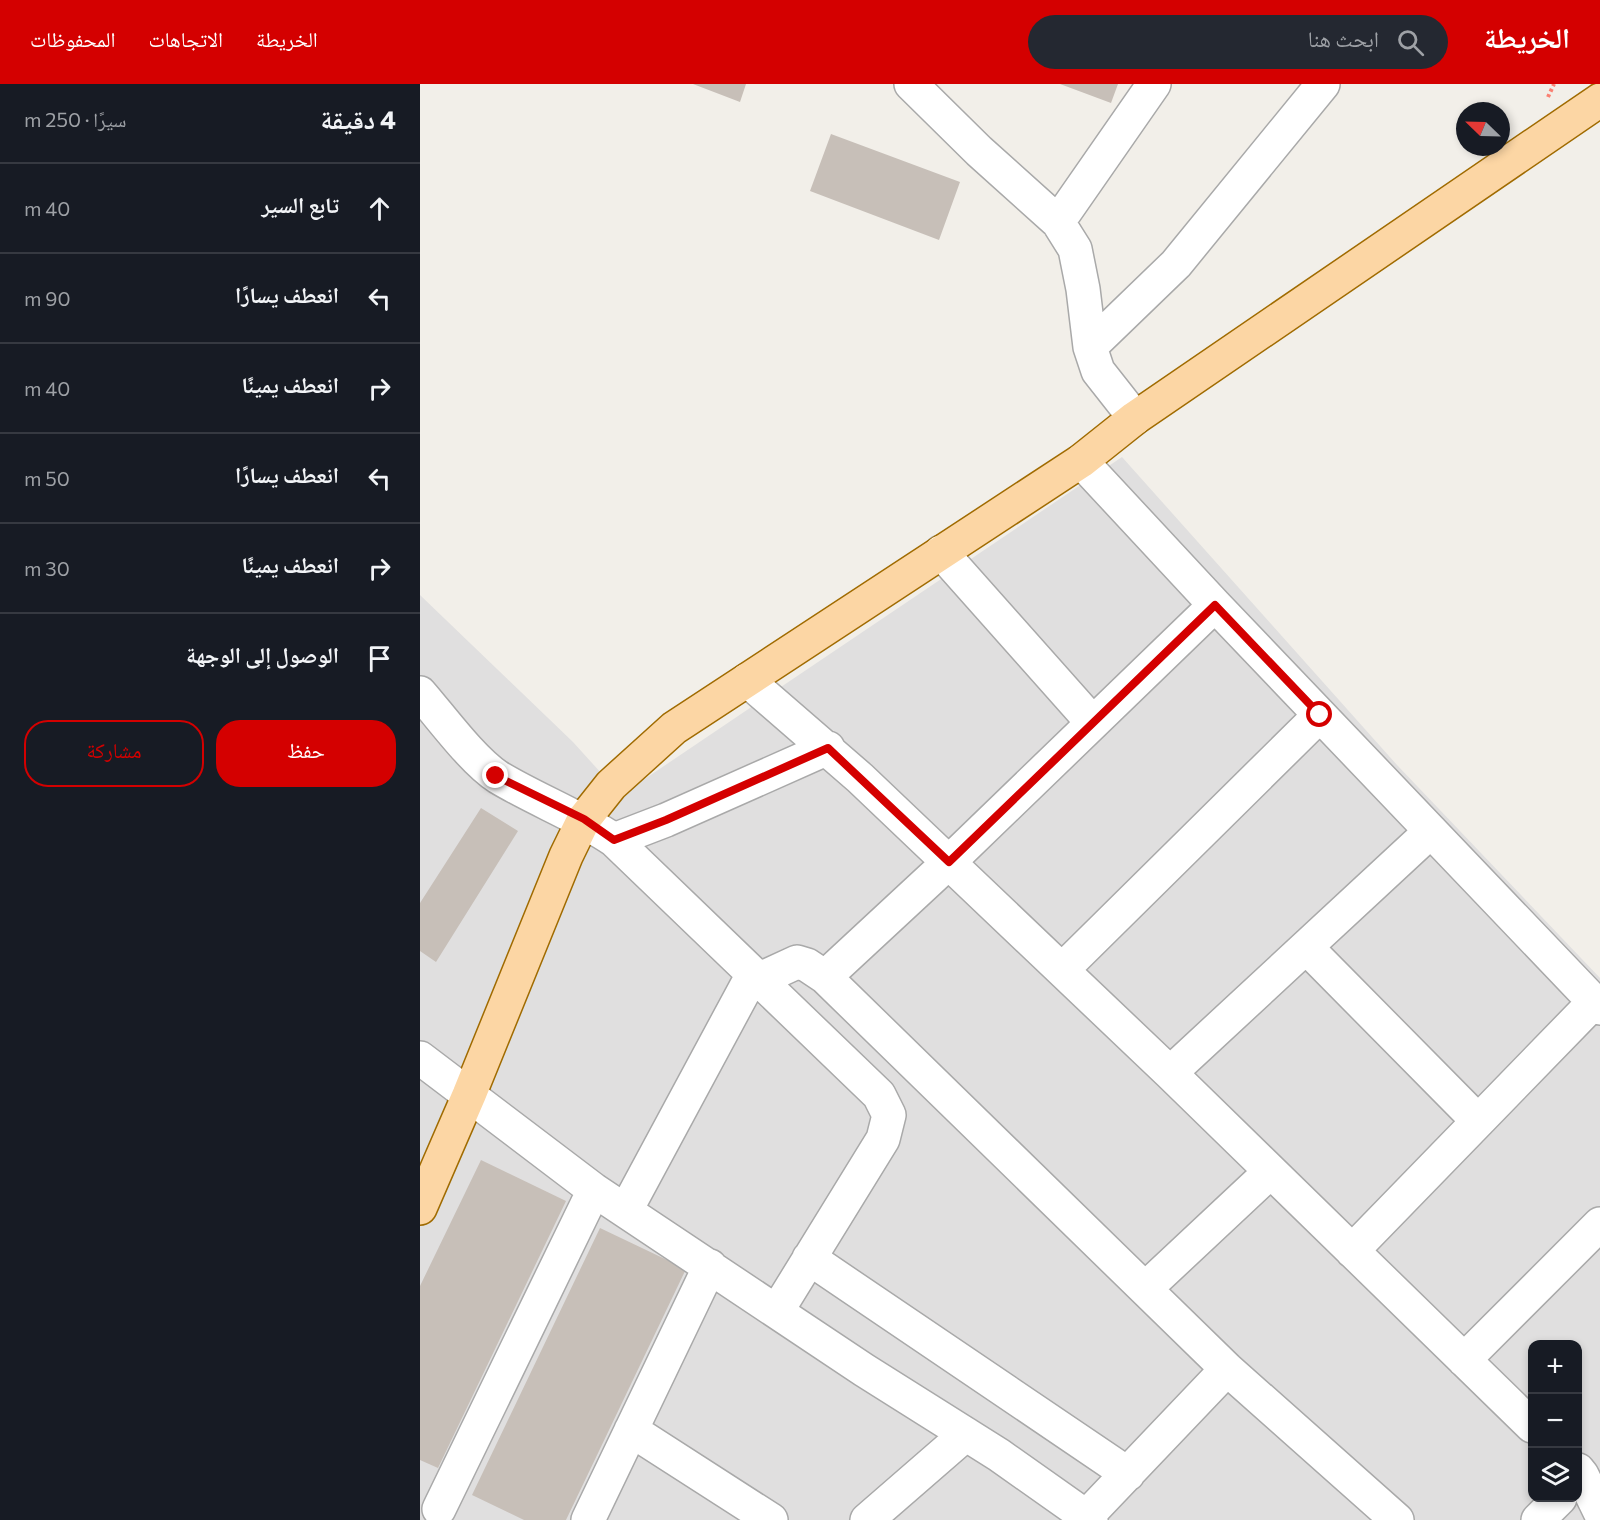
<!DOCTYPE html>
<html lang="ar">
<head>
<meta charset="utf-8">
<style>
  body { margin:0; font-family:Commissioner,"Noto Naskh Arabic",sans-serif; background:#242831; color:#f1f3f6; direction:rtl }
  .controls { position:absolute; right:18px; bottom:18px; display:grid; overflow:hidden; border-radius:12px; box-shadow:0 3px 9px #0003 }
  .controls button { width:54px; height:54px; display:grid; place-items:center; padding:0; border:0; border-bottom:2px solid #363941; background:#171b24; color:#f1f3f6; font:30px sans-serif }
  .compass { position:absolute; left:1036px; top:18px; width:54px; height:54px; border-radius:50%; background:#171b24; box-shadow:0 3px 9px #0003; rotate:293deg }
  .stop { position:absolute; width:18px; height:18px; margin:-14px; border:4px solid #d40000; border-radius:50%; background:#fff }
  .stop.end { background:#d40000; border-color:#fff; box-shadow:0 2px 6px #0008 }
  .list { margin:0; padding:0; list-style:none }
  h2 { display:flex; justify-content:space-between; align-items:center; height:78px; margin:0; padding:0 24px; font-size:26px }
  h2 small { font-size:20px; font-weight:400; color:#9ea1a6 }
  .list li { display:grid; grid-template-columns:39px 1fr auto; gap:18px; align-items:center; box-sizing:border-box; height:90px; padding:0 24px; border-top:2px solid #363941 }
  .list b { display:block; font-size:22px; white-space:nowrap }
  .list em { font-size:20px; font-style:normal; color:#9ea1a6 }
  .actions { display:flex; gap:12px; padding:18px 24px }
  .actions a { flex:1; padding:14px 0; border:2px solid #d40000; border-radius:24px; text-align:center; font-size:21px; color:#d40000 }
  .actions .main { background:#d40000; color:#fff }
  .icon { flex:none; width:33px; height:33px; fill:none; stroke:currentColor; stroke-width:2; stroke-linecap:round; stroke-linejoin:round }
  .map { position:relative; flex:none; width:1180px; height:1436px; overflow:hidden; direction:ltr }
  header { display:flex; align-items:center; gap:36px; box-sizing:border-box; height:84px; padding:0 30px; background:#d40000; color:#fff }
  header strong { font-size:28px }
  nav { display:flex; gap:33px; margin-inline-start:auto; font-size:21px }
  .search { width:420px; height:54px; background:#242831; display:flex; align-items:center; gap:15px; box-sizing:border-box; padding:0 21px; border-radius:33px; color:#9ea1a6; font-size:22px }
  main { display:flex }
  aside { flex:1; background:#171b24 }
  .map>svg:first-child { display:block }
  .residential { fill:#e0dfdf; fill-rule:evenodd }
  .building { fill:#c7bfb8 }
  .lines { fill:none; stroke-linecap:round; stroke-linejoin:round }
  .minor-casing { stroke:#a9a9a9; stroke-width:36 }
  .major-casing { stroke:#a06b00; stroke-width:36 }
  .path { stroke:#fa8072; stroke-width:4; stroke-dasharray:3 3; stroke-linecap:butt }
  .minor { stroke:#fff; stroke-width:33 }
  .major { stroke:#fcd6a4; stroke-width:33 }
  .route { stroke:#d40000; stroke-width:8 }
</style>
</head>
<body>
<header>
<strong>الخريطة</strong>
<div class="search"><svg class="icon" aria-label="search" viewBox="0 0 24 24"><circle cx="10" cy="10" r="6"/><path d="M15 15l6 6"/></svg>ابحث هنا</div>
<nav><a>الخريطة</a><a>الاتجاهات</a><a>المحفوظات</a></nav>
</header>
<main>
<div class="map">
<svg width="1180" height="1436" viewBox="0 0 1180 1436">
  <rect width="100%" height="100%" fill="#f2efe9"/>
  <path class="residential" d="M702,373L977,681L1180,894V1436H0V511L153,658L201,711ZM1112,1260H1158V1414H1112Z"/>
  <path class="building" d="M273,0H326L320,18Z
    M640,0H698L691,19Z
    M411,50L540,98L519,156L390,107Z
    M61,724L98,747L16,878L0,867V819Z
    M61,1076L146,1117L18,1384L0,1376V1202Z
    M180,1144L266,1185L146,1436H104L52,1411Z"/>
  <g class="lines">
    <g class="minor-casing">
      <path id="minor" d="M491,0L559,67L638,138L655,165L663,205L670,263L678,287L715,334
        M638,138L734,0
        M670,263L756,180L903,0
        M661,377L795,521L1180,924
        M521,468L673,639
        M327,596L440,694L750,989L1112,1342
        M0,609C21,633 52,676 78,693C116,716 157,731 194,756L459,1011L469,1031L463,1055L357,1227
        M194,756L246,736L408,664
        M886,863L1058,1037
        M642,886L900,631
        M405,893L529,778L795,521
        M338,896L377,878L387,881L405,893L807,1285L977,1436
        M0,974L174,1106L444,1286L579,1371L671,1436
        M750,989L1011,747
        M206,1126L333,890
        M932,1167L1174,918
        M389,1174L708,1390
        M725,1205L850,1088
        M1044,1276L1180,1140
        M211,1346L351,1436
        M1158,1386L1162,1391L1180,1428
        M19,1425L174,1106
        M666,1433L807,1285
        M168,1436L290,1182
        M447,1436L546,1350
        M1118,1436L1140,1414"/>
    </g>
    <g class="major-casing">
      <path id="major" d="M0,1124L49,1011L146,772L164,735L191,701L254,644L661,377L715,334L1180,16"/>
    </g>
    <path class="path" d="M1128,13L1134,0"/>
    <use href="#minor" class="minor"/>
    <use href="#major" class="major"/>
  </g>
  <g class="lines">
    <path class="route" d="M76,692L164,735L194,756L246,736L408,664L529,778L795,521L900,631"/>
  </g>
</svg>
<div class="controls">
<button>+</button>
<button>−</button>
<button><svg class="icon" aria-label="layers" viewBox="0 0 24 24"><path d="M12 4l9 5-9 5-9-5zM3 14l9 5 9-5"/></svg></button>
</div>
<svg class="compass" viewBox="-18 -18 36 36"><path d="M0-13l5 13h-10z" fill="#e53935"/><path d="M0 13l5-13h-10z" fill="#9ea1a6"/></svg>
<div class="stop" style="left:900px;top:631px"></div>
<div class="stop end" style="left:76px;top:692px"></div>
</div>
<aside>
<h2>4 دقيقة<small>سيرًا · 250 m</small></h2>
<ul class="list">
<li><svg class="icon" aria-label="ahead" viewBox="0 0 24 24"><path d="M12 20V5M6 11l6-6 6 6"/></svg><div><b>تابع السير</b></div><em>40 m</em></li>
<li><svg class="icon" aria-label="left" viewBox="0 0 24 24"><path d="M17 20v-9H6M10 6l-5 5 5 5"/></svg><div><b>انعطف يسارًا</b></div><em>90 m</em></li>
<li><svg class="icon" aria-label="right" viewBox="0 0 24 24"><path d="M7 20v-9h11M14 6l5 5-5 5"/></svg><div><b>انعطف يمينًا</b></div><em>40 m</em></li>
<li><svg class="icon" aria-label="left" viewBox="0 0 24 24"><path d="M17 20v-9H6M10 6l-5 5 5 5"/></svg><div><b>انعطف يسارًا</b></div><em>50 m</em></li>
<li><svg class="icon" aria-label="right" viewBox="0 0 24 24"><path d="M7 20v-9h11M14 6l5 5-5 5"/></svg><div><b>انعطف يمينًا</b></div><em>30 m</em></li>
<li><svg class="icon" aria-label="arrive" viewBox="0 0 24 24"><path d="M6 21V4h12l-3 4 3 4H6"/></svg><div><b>الوصول إلى الوجهة</b></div></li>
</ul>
<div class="actions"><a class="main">حفظ</a><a>مشاركة</a></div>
</aside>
</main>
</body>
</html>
